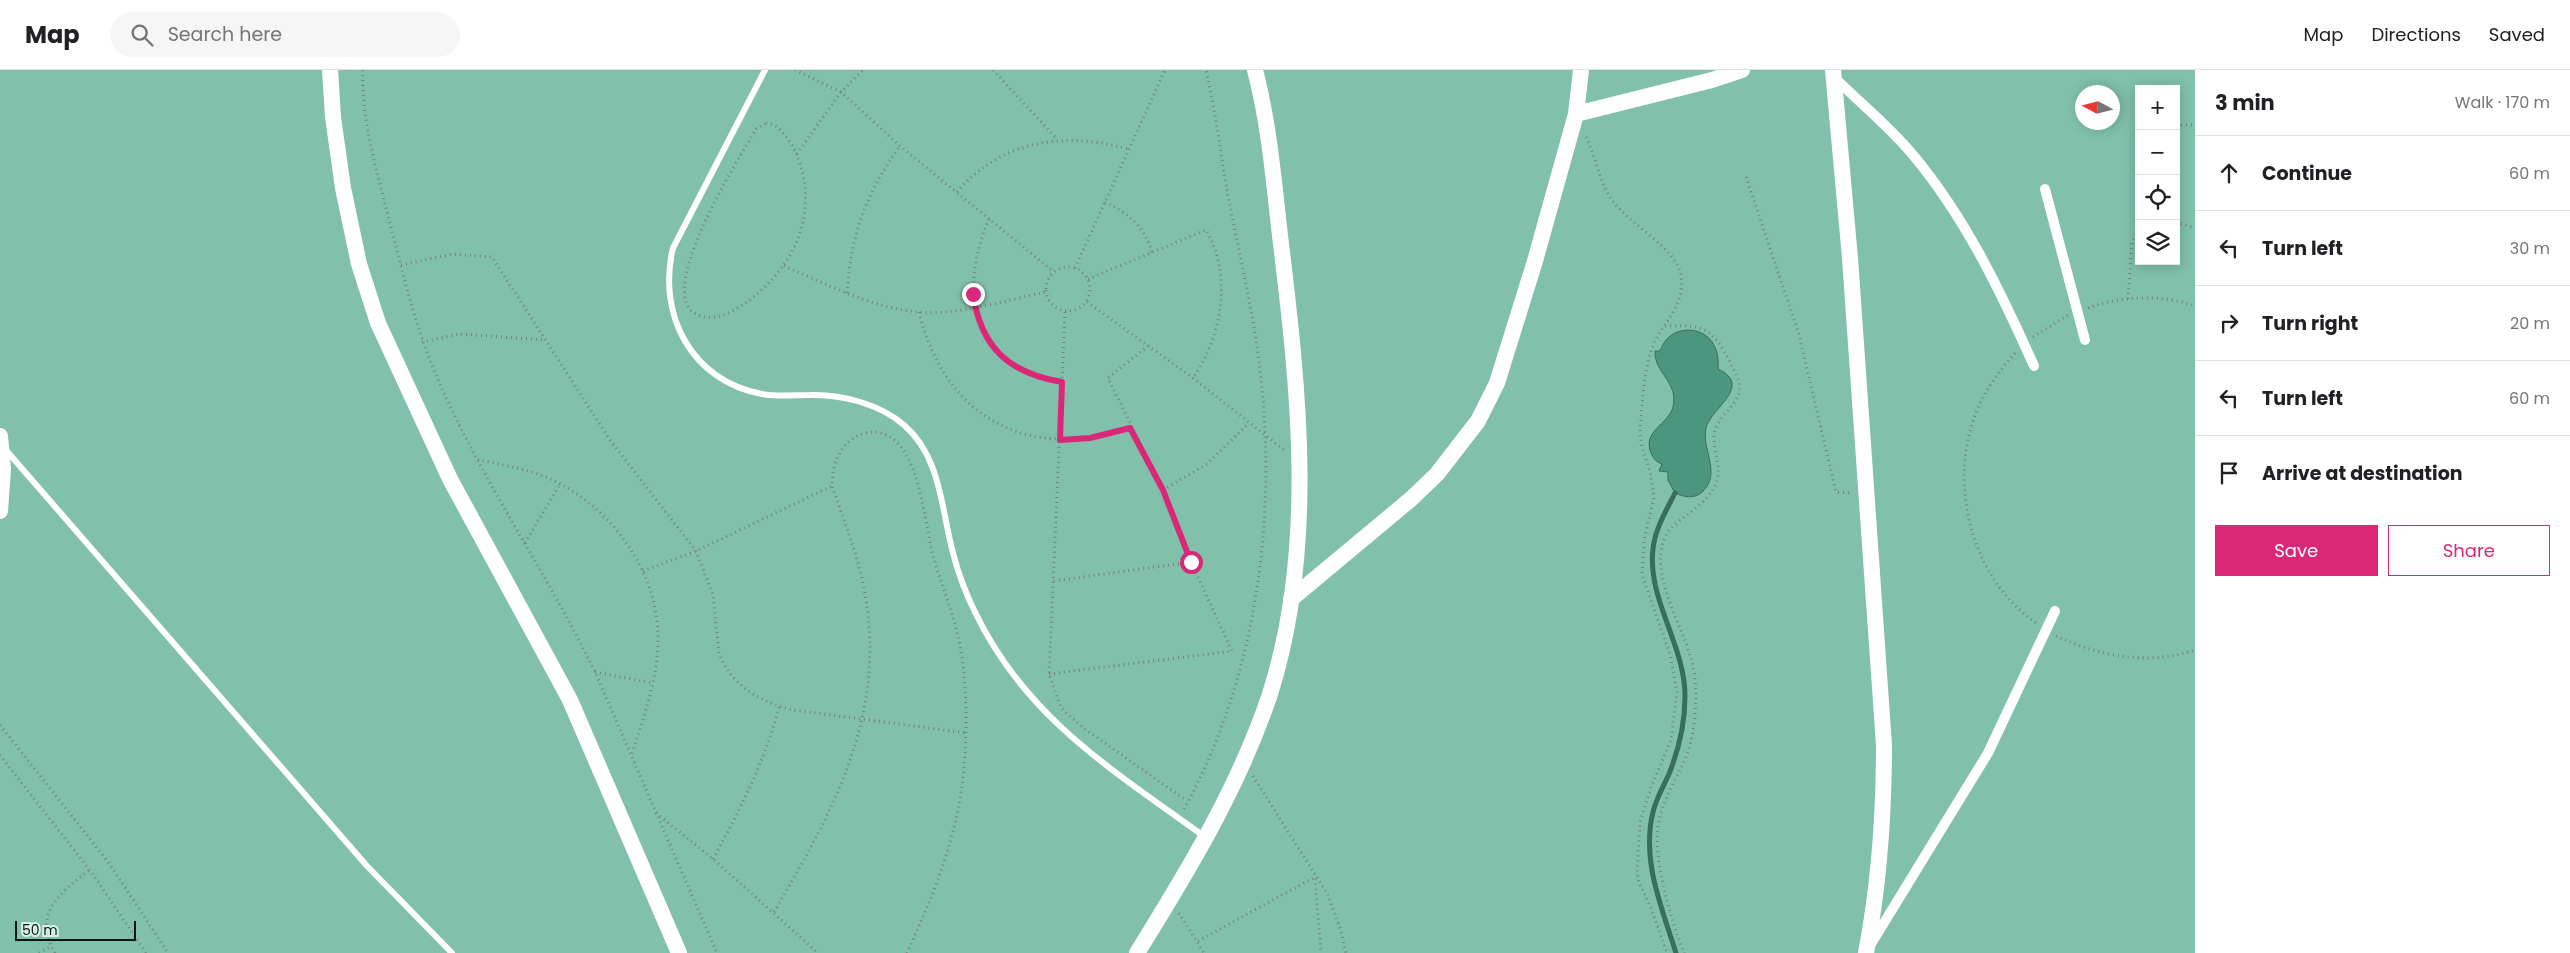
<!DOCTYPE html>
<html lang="en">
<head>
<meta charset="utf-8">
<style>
  body { margin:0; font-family:Poppins,sans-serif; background:#f6f6f6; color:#202124 }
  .controls { position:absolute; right:15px; top:15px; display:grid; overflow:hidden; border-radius:0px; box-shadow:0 2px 12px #0003 }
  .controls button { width:45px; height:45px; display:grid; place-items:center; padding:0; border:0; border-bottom:1px solid #e0e0e0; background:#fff; color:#202124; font:25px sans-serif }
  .compass { position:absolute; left:2075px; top:15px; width:45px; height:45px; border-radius:50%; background:#fff; box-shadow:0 2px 12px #0003; rotate:277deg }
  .scale { position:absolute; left:15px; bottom:12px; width:121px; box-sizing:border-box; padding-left:5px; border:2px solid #0a1411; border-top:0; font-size:14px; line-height:18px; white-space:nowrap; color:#0a1411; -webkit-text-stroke:4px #d9f5ea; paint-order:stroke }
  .stop { position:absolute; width:15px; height:15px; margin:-11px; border:4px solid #db2777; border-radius:50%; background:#fff }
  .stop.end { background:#db2777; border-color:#fff; box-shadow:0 1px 5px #0008 }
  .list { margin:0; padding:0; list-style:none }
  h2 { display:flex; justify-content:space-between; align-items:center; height:65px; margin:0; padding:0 20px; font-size:21px }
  h2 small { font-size:16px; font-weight:400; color:#757577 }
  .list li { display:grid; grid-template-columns:32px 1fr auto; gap:15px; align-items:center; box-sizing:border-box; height:75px; padding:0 20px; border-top:1px solid #e0e0e0 }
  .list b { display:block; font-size:19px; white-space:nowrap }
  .list em { font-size:16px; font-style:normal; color:#757577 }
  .actions { display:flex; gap:10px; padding:15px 20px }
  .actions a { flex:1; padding:11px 0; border:1px solid #db2777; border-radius:0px; text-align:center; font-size:18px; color:#db2777 }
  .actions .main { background:#db2777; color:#fff }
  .icon { flex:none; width:28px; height:28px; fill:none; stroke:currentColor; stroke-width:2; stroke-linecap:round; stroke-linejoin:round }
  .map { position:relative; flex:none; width:2195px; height:883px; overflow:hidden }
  header { display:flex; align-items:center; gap:30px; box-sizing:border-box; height:70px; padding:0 25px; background:#fff; border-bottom:1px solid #e0e0e0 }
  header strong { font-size:24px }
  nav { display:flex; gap:28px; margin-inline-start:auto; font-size:18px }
  .search { width:350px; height:45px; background:#f6f6f6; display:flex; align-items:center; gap:12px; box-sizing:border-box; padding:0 18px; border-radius:28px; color:#757577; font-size:19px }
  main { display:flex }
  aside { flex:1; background:#fff }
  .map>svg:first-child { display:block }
  .green { fill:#81c0aa; fill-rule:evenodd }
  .water { fill:#4c957e; stroke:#386e5d }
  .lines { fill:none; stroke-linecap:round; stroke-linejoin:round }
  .stream { stroke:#386e5d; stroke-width:5 }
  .path { stroke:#70837c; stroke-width:3; stroke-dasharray:1 4; stroke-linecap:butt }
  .service { stroke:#fff; stroke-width:6 }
  .pedestrian { stroke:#fff; stroke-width:10 }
  .tertiary { stroke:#fff; stroke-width:16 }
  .route { stroke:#db2777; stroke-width:6 }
</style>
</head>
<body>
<header>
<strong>Map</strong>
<div class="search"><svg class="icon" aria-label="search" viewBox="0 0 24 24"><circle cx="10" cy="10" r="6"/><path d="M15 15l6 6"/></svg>Search here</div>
<nav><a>Map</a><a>Directions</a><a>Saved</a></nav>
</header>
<main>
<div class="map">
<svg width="2195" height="883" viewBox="0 0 2195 883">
  <rect width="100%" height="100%" fill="#cce7dd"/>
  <path class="green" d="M0,0H2195V883H0ZM2139,19H2176V191H2139ZM2082,22H2112V52H2082Z"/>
  <path class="water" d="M1687,260C1710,260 1720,278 1718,299C1754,316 1711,338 1706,358C1701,379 1723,405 1701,423C1693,429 1684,427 1675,423L1668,410V402L1659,401L1662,394C1656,392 1654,389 1651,383C1642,361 1668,355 1673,337C1679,312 1654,303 1655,281H1660C1665,268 1673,261 1687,260Z"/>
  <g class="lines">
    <path class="stream" d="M1675,423C1666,441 1655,459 1653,479C1647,529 1685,575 1685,626C1685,654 1679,679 1669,704C1663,717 1656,729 1653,742C1641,790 1662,838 1676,883"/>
    <path class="path" d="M363,0C361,46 375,94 386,138C401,194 413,251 436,305C480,408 546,501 595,602L717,883
      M795,0L841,22L900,76L1054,202
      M993,0L1057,69
      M766,53C777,54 783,62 789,71C797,82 801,95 804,109C812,160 787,202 747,232C734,241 718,251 701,246C647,232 741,85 756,59Z
      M2176,55H2195
      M1586,67C1597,89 1599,113 1614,133C1631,154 1677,180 1681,205C1686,237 1662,252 1652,278C1643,304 1642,337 1640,364L1642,377L1650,401L1654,427L1644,471L1642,505L1670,584L1677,622L1671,670L1651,717L1640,752L1637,802L1639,813L1651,838L1667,883
      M797,84L841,22L863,0
      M1746,107L1798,261L1836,422L1851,423
      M957,122C1001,70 1066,61 1128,79
      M1105,132C1129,144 1144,156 1152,182
      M989,149C957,224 972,296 1062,312
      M2176,152L2195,158
      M401,195L453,184L492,187L610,370L696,481L713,525L719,583C730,615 762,633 793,640L967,663
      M784,196C826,214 872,238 918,242C959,246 1005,230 1046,222
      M1046 219a22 22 0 1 1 44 0a22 22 0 1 1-44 0Z
      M1075,198L1165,0
      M1088,209L1206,160C1233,205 1222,266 1193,308
      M847,223C851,164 866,123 900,76
      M2128,229L2132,172L2139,157
      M1087,232L1193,308L1284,380
      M2088,238C2120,226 2162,224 2195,236
      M919,242C945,348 1028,392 1130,358
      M1065,242L1049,604L1061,638L1082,657L1187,731
      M1665,256C1705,254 1713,259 1731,294C1735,303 1742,312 1739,323C1734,339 1716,348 1714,365C1713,384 1724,399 1714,418C1704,435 1683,446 1669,460C1641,502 1691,563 1695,608C1697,634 1695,663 1686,687C1677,708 1664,728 1659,750C1651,786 1671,849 1684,883
      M2033,267L2068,245
      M422,272L459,264L544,270
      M2015,283C2003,297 1991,312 1982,329C1945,403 1967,505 2036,553
      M478,390C501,394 526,399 548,408C609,434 659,501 658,569C658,609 644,646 632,684
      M1163,420L1207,394L1249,353
      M525,473L560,414
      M643,501L696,481L832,416
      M1054,511L1191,492
      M2056,566C2100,586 2147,596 2195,580
      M595,602L653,613
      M1049,604L1232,581L1191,492L1163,420L1108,308L1148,276
      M0,655L109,793L168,883
      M0,685L92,803L146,883
      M1253,706L1328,825L1341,861L1346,883
      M1184,739C1259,603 1279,437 1258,284C1251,233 1239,182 1229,131C1221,87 1216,43 1206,0
      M656,743L713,789L818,883
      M713,789C740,739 765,692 779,637
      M774,842C835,738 888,643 864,518C857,483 844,450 832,416C832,393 841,370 865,363C879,359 893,366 901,377C923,406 925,459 935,493C946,527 959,559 963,595C967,633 967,670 963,708C956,770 933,826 907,883
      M1179,843L1204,883
      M1198,871L1315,807L1321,883
      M39,883L52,876
      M55,883C31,845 61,821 90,800"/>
    <path class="service" d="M765,0L673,178C657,244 691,311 762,324C778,327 793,325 810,325C841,324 880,334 904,355C941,387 941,438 953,483C958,502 965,522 974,540C1025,648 1113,700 1205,767
      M5,379L367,796L452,883"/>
    <path class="pedestrian" d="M1834,7C1860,33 1890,57 1913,85C1965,147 2001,222 2034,296
      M2045,119L2085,270
      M1871,874L1988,683L2055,541"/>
    <path class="tertiary" d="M330,0L333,47L343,118L359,194L378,253L450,409L570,630L679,883
      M1833,0L1850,188L1884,675C1884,744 1879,815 1866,883
      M1576,44L1712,10L1742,0
      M0,366L3,399L0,441
      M1291,529L1411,429L1437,404L1478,351L1497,313L1535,191L1576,44L1581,0
      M1137,883C1188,801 1239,717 1270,624C1316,479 1299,322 1281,174C1274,116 1270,57 1255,0"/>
  </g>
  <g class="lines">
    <path class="route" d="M973,224C981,278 1009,303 1062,312L1060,370L1090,368L1130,358L1163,420L1191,492"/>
  </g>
</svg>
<div class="controls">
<button>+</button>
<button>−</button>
<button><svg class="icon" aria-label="locate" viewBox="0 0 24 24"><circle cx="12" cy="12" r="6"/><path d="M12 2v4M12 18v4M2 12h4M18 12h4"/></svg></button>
<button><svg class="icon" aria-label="layers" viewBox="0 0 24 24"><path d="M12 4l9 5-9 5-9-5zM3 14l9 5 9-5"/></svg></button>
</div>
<svg class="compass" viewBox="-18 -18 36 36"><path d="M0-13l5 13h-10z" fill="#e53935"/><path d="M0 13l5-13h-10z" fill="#757577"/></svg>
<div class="scale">50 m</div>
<div class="stop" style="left:1191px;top:492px"></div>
<div class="stop end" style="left:973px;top:224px"></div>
</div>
<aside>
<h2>3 min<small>Walk · 170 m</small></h2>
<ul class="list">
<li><svg class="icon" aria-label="ahead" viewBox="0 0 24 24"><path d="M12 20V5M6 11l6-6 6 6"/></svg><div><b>Continue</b></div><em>60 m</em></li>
<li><svg class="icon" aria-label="left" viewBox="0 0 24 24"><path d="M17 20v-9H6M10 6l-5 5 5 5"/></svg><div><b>Turn left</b></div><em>30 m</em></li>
<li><svg class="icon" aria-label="right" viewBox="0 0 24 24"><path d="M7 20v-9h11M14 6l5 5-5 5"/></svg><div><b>Turn right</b></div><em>20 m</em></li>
<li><svg class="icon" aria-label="left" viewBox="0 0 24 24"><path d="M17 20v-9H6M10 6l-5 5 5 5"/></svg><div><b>Turn left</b></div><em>60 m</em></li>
<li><svg class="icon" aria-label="arrive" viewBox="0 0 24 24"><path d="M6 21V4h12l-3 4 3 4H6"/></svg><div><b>Arrive at destination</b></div></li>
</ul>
<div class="actions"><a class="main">Save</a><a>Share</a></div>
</aside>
</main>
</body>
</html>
